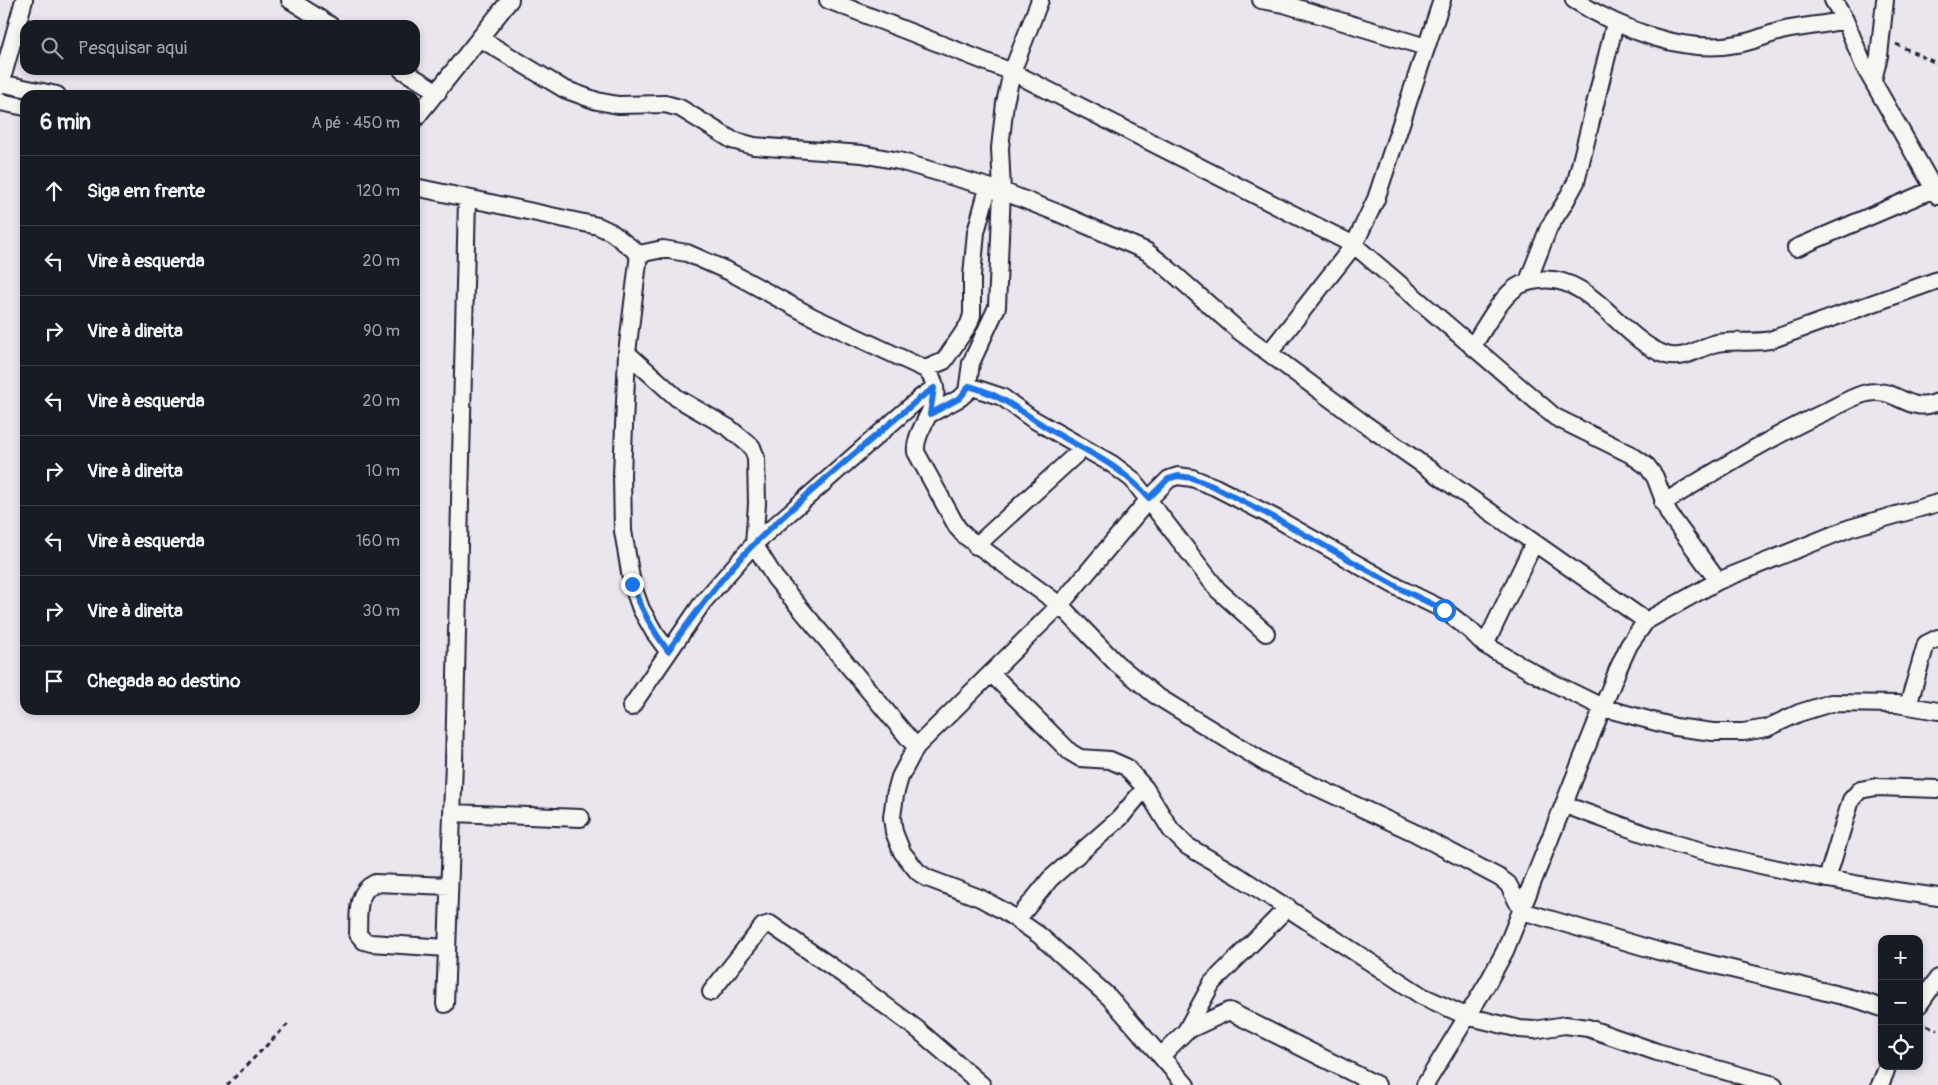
<!DOCTYPE html>
<html lang="pt">
<head>
<meta charset="utf-8">
<style>
  body { margin:0; font-family:Pangolin,sans-serif; background:#20242c; color:#f1f3f6 }
  .controls { position:absolute; right:15px; bottom:15px; display:grid; overflow:hidden; border-radius:10px; box-shadow:0 2px 8px #0003 }
  .controls button { width:45px; height:45px; display:grid; place-items:center; padding:0; border:0; border-bottom:1px solid #363941; background:#171b24; color:#f1f3f6; font:25px sans-serif }
  .stop { position:absolute; width:15px; height:15px; margin:-11px; border:4px solid #1a73e8; border-radius:50%; background:#fff }
  .stop.end { background:#1a73e8; border-color:#fff; box-shadow:0 1px 5px #0008 }
  .list { margin:0; padding:0; list-style:none }
  h2 { display:flex; justify-content:space-between; align-items:center; height:65px; margin:0; padding:0 20px; font-size:21px }
  h2 small { font-size:16px; font-weight:400; color:#9ea1a6 }
  .list li { display:grid; grid-template-columns:32px 1fr auto; gap:15px; align-items:center; box-sizing:border-box; height:70px; padding:0 20px; border-top:1px solid #363941 }
  .list b { display:block; font-size:19px; white-space:nowrap }
  .list em { font-size:16px; font-style:normal; color:#9ea1a6 }
  .icon { flex:none; width:28px; height:28px; fill:none; stroke:currentColor; stroke-width:2; stroke-linecap:round; stroke-linejoin:round }
  .map { position:relative; flex:none; width:1938px; height:1085px; overflow:hidden }
  .search { position:absolute; background:#171b24; box-shadow:0 2px 8px #0003; left:20px; top:20px; width:400px; height:55px; display:flex; align-items:center; gap:12px; box-sizing:border-box; padding:0 18px; border-radius:15px; color:#9ea1a6; font-size:19px }
  .panel { position:absolute; background:#171b24; box-shadow:0 2px 8px #0003; left:20px; top:90px; width:400px; height:625px; border-radius:15px }
  .map>svg:first-child { display:block }
  .lines { fill:none; stroke-linecap:round; stroke-linejoin:round }
  .minor-casing { stroke:#22223b; stroke-width:20 }
  .path { stroke:#22223b; stroke-width:3; stroke-dasharray:5 4; stroke-linecap:butt }
  .minor { stroke:#f6f6f2; stroke-width:16 }
  .route { stroke:#1a73e8; stroke-width:6 }
</style>
</head>
<body>
<div class="map">
<svg width="1938" height="1085" viewBox="0 0 1938 1085">
  <rect width="100%" height="100%" fill="#ebe6ed"/>
  <filter id="ink" filterUnits="userSpaceOnUse"><feTurbulence type="fractalNoise" baseFrequency=".02" numOctaves="2"/><feDisplacementMap in="SourceGraphic" scale="10" xChannelSelector="R" yChannelSelector="G"/><feConvolveMatrix kernelMatrix="1 2 1 2 8 2 1 2 1" color-interpolation-filters="sRGB"/></filter>
  <g filter="url(#ink)">
    <g class="lines">
      <g class="minor-casing">
        <path id="minor" d="M290,0L330,25
          M828,0L1012,72L1354,245L1555,417L1630,454L1647,466L1655,477L1669,514L1718,581
          M1261,0L1284,4L1426,47
          M1574,0C1619,28 1683,55 1737,44C1752,42 1766,35 1781,31C1802,26 1824,25 1845,20
          M1833,0L1845,20L1864,66L1938,196
          M481,39L564,89L597,101L618,105L665,104L680,108L732,140L754,146L862,154L899,161L1002,191L1058,213L1146,251L1164,265L1239,331L1362,422L1646,621
          M402,70L438,92
          M1873,80L1879,56L1885,0
          M0,83L57,95
          M0,86L24,0
          M0,102L25,107
          M415,119L510,0
          M415,187L598,226L611,232L639,254L663,249L687,253L730,272L813,317L925,369C954,397 913,425 916,452L957,527L965,536L1060,605L1116,663L1155,695L1269,765L1413,832L1500,878L1508,884L1522,911L1658,951L1859,1000L1882,1008
          M1796,248L1934,189
          M639,254L627,353L622,475L623,531L632,584L641,609L654,632L668,651
          M1528,281L1549,227L1564,204L1576,182L1615,23
          M1472,347C1485,328 1496,304 1514,289C1521,283 1530,281 1539,280C1591,273 1620,339 1666,355C1684,360 1697,349 1713,344C1731,339 1751,344 1770,340L1938,280
          M627,353L677,398L729,428L752,447L756,458L757,504L754,544L775,578L916,747
          M1269,353L1354,245L1376,199L1442,0
          M925,369L944,361L969,324L972,315V276L976,232L988,188
          M969,386L1002,397L1031,418L1112,464L1132,479L1218,590L1266,633
          M930,414L960,398L967,392L971,363L997,307L1002,191L1000,148L1005,103L1012,72L1040,0
          M1663,503C1716,471 1768,438 1825,412C1837,406 1850,398 1863,394C1898,384 1906,416 1938,402
          M976,546L1083,448
          M1485,645L1534,543
          M992,674L1070,752L1080,758L1110,760L1126,767L1145,788L1171,830L1187,846L1240,877L1422,996L1466,1016L1520,1029L1534,1030L1565,1025L1588,1028L1657,1052L1774,1085
          M1908,706L1926,644L1938,638
          M631,707L703,602L754,544L920,398L934,388
          M1564,805C1603,818 1641,834 1680,845C1764,868 1851,885 1938,897
          M452,813L581,818
          M1827,879L1851,800L1860,790L1876,787L1938,789
          M1288,907L1212,983L1186,1031L1229,1011L1377,1085
          M1017,920L1050,879L1120,818L1145,788
          M447,948L371,943L364,941L358,934C359,915 355,892 375,883L449,886
          M711,992L763,926L770,924L851,980L917,1029L982,1085
          M445,1004L454,762L467,199
          M1919,1005L1938,978
          M1162,1055L1186,1031
          M1186,1085L1109,997L1039,935L1004,911L980,898L927,878L918,872L902,852L894,832L892,817L895,795L900,777L916,747L1060,605L1149,499L1169,479L1178,476L1192,478L1215,487L1279,520L1401,589L1444,610L1471,631L1485,645L1543,678L1604,708L1675,727L1713,732H1743L1767,728L1799,713L1831,703L1897,704L1938,711
          M1425,1085L1487,984L1505,951L1618,669L1629,645L1646,621L1718,581L1850,528L1938,503
          M1880,1085L1888,1066"/>
      </g>
      <path class="path" d="M1896,44L1938,64
        M1919,1022L1938,1030
        M227,1085L288,1024"/>
      <use href="#minor" class="minor"/>
    </g>
  </g>
  <g class="lines" filter="url(#ink)">
    <path class="route" d="M632,584C641,609 652,630 668,651C695,614 721,577 754,544C806,493 864,446 920,398L934,388L930,414L960,398L969,386C1004,396 1019,411 1049,429C1087,452 1119,464 1149,498L1168,479L1178,476L1192,478L1215,487L1279,520L1401,589L1444,610"/>
  </g>
</svg>
<div class="controls">
<button>+</button>
<button>−</button>
<button><svg class="icon" aria-label="locate" viewBox="0 0 24 24"><circle cx="12" cy="12" r="6"/><path d="M12 2v4M12 18v4M2 12h4M18 12h4"/></svg></button>
</div>
<div class="stop" style="left:1444px;top:610px"></div>
<div class="stop end" style="left:632px;top:584px"></div>
<div class="search"><svg class="icon" aria-label="search" viewBox="0 0 24 24"><circle cx="10" cy="10" r="6"/><path d="M15 15l6 6"/></svg>Pesquisar aqui</div>
<section class="panel">
<h2>6 min<small>A pé · 450 m</small></h2>
<ul class="list">
<li><svg class="icon" aria-label="ahead" viewBox="0 0 24 24"><path d="M12 20V5M6 11l6-6 6 6"/></svg><div><b>Siga em frente</b></div><em>120 m</em></li>
<li><svg class="icon" aria-label="left" viewBox="0 0 24 24"><path d="M17 20v-9H6M10 6l-5 5 5 5"/></svg><div><b>Vire à esquerda</b></div><em>20 m</em></li>
<li><svg class="icon" aria-label="right" viewBox="0 0 24 24"><path d="M7 20v-9h11M14 6l5 5-5 5"/></svg><div><b>Vire à direita</b></div><em>90 m</em></li>
<li><svg class="icon" aria-label="left" viewBox="0 0 24 24"><path d="M17 20v-9H6M10 6l-5 5 5 5"/></svg><div><b>Vire à esquerda</b></div><em>20 m</em></li>
<li><svg class="icon" aria-label="right" viewBox="0 0 24 24"><path d="M7 20v-9h11M14 6l5 5-5 5"/></svg><div><b>Vire à direita</b></div><em>10 m</em></li>
<li><svg class="icon" aria-label="left" viewBox="0 0 24 24"><path d="M17 20v-9H6M10 6l-5 5 5 5"/></svg><div><b>Vire à esquerda</b></div><em>160 m</em></li>
<li><svg class="icon" aria-label="right" viewBox="0 0 24 24"><path d="M7 20v-9h11M14 6l5 5-5 5"/></svg><div><b>Vire à direita</b></div><em>30 m</em></li>
<li><svg class="icon" aria-label="arrive" viewBox="0 0 24 24"><path d="M6 21V4h12l-3 4 3 4H6"/></svg><div><b>Chegada ao destino</b></div></li>
</ul>
</section>
</div>
</body>
</html>
